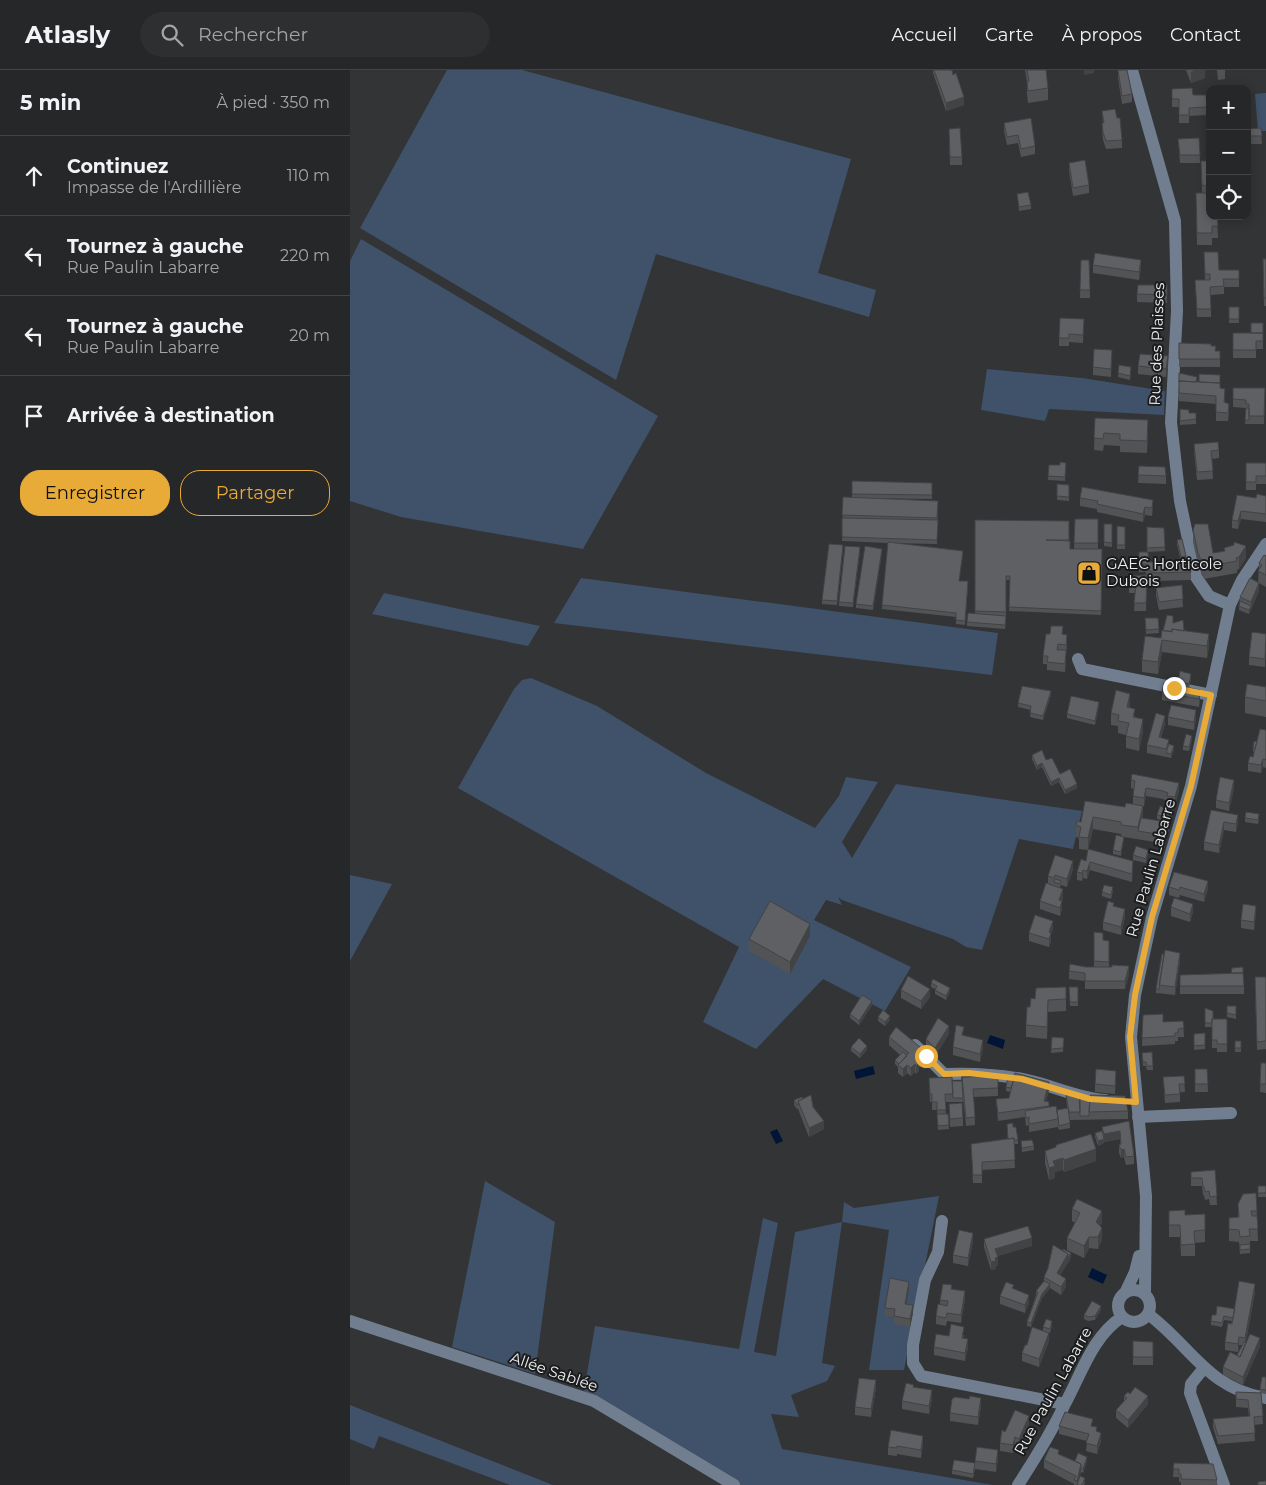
<!DOCTYPE html>
<html lang="fr">
<head>
<meta charset="utf-8">
<style>
  body { margin:0; font-family:Montserrat,sans-serif; background:#2e2f30; color:#f1f3f6 }
  .controls { position:absolute; right:15px; top:15px; display:grid; overflow:hidden; border-radius:10px; box-shadow:0 2px 12px #0003 }
  .controls button { width:45px; height:45px; display:grid; place-items:center; padding:0; border:0; border-bottom:1px solid #424445; background:#262728; color:#f1f3f6; font:25px sans-serif }
  .stop { position:absolute; width:15px; height:15px; margin:-11px; border:4px solid #e9ab38; border-radius:50%; background:#fff }
  .stop.end { background:#e9ab38; border-color:#fff; box-shadow:0 1px 5px #0008 }
  .list { margin:0; padding:0; list-style:none }
  h2 { display:flex; justify-content:space-between; align-items:center; height:65px; margin:0; padding:0 20px; font-size:21px }
  h2 small { font-size:16px; font-weight:400; color:#a4a5a8 }
  .list li { display:grid; grid-template-columns:32px 1fr auto; gap:15px; align-items:center; box-sizing:border-box; height:80px; padding:0 20px; border-top:1px solid #424445 }
  .list b { display:block; font-size:19px; white-space:nowrap }
  .list p { margin:0; font-size:16px; white-space:nowrap; color:#a4a5a8 }
  .list em { font-size:16px; font-style:normal; color:#a4a5a8 }
  .actions { display:flex; gap:10px; padding:15px 20px }
  .actions a { flex:1; padding:11px 0; border:1px solid #e9ab38; border-radius:20px; text-align:center; font-size:18px; color:#e9ab38 }
  .actions .main { background:#e9ab38; color:#111 }
  .icon { flex:none; width:28px; height:28px; fill:none; stroke:currentColor; stroke-width:2; stroke-linecap:round; stroke-linejoin:round }
  .map { position:relative; flex:none; width:916px; height:1415px; overflow:hidden }
  header { display:flex; align-items:center; gap:30px; box-sizing:border-box; height:70px; padding:0 25px; background:#262728; border-bottom:1px solid #424445 }
  header strong { font-size:24px }
  nav { display:flex; gap:28px; margin-inline-start:auto; font-size:18px }
  .search { width:350px; height:45px; background:#2e2f30; display:flex; align-items:center; gap:12px; box-sizing:border-box; padding:0 18px; border-radius:28px; color:#a4a5a8; font-size:19px }
  main { display:flex }
  aside { flex:1; background:#262728 }
  .map>svg:first-child { display:block }
  .green { fill:#40516a }
  .water { fill:#011537 }
  .lines { fill:none; stroke-linecap:round; stroke-linejoin:round }
  .minor { stroke:#717e90; stroke-width:12 }
  .wall { fill:#525355 }
  .shaded-wall { fill:#424345 }
  .building { fill:#5f6063; stroke:#424345 }
  .route { stroke:#e9ab38; stroke-width:6 }
  .labels { text-anchor:middle; stroke-width:4; stroke-linejoin:round; paint-order:stroke }
  .street-label { font-size:15px; fill:#eeeff0; stroke:#1b1c1d }
  .poi-label { font-size:15px; fill:#eeeff0; stroke:#1b1c1d; text-anchor:start }
</style>
</head>
<body>
<header>
<strong>Atlasly</strong>
<div class="search"><svg class="icon" aria-label="search" viewBox="0 0 24 24"><circle cx="10" cy="10" r="6"/><path d="M15 15l6 6"/></svg>Rechercher</div>
<nav><a>Accueil</a><a>Carte</a><a>À propos</a><a>Contact</a></nav>
</header>
<main>
<aside>
<h2>5 min<small>À pied · 350 m</small></h2>
<ul class="list">
<li><svg class="icon" aria-label="ahead" viewBox="0 0 24 24"><path d="M12 20V5M6 11l6-6 6 6"/></svg><div><b>Continuez</b><p>Impasse de l'Ardillière</p></div><em>110 m</em></li>
<li><svg class="icon" aria-label="left" viewBox="0 0 24 24"><path d="M17 20v-9H6M10 6l-5 5 5 5"/></svg><div><b>Tournez à gauche</b><p>Rue Paulin Labarre</p></div><em>220 m</em></li>
<li><svg class="icon" aria-label="left" viewBox="0 0 24 24"><path d="M17 20v-9H6M10 6l-5 5 5 5"/></svg><div><b>Tournez à gauche</b><p>Rue Paulin Labarre</p></div><em>20 m</em></li>
<li><svg class="icon" aria-label="arrive" viewBox="0 0 24 24"><path d="M6 21V4h12l-3 4 3 4H6"/></svg><div><b>Arrivée à destination</b></div></li>
</ul>
<div class="actions"><a class="main">Enregistrer</a><a>Partager</a></div>
</aside>
<div class="map">
<svg width="916" height="1415" viewBox="0 0 916 1415">
  <rect width="100%" height="100%" fill="#323436"/>
  <path class="green" d="M97,0H172L501,89L468,203L526,220L519,247L306,184L266,310L10,158Z
    M916,23V61H908L905,24Z
    M11,169L308,346L233,479L51,447L0,431V191Z
    M637,299L732,308L815,321L814,345L699,339L695,351L631,340Z
    M231,508L648,563L642,605L204,553Z
    M34,523L190,556L178,576L22,544Z
    M181,608L247,636L356,703L465,758L489,726L496,707L528,712L492,772L502,788L546,714L732,741L723,779L669,769L632,880L616,877L603,869L492,830L488,827L492,835L476,830L464,850L561,897L535,941L473,909L406,979L353,952L389,877L108,718L164,619L172,610Z
    M0,805L42,814L0,891Z
    M135,1111L205,1152L185,1304L102,1277Z
    M589,1126L554,1300H519L539,1160L492,1152L472,1293L485,1296L477,1311L441,1325L449,1347L421,1344L432,1379L643,1415H383L234,1321L245,1256L389,1279L413,1148L428,1153L404,1282L426,1286L445,1162L492,1152L494,1132L504,1138Z
    M0,1335L203,1415H160L29,1366L24,1379L0,1369Z"/>
  <path class="water" d="M640,965L655,970L653,979L637,973Z
    M523,996L525,1004L506,1009L504,1001Z
    M427,1059L433,1071L426,1074L420,1062Z
    M742,1198L757,1205L753,1214L738,1207Z"/>
  <g class="lines">
    <path class="minor" d="M782,0L825,151L827,241L821,352L830,431L846,507L859,526L880,535
      M728,589L732,599L861,625
      M565,975L594,1004C620,1003 646,1004 672,1009C700,1014 726,1028 755,1030
      M788,1047L881,1043
      M592,1151L588,1182L575,1210L563,1275V1293L571,1306L715,1334
      M768 1236a16 16 0 1 1 32 0a16 16 0 1 1-32 0Z
      M776,1221L785,1202L789,1186
      M795,1223L796,1126L781,967L785,925L802,847L841,716L880,535L892,510L916,474
      M798,1244C842,1277 857,1318 916,1328
      M0,1251L244,1331L384,1415
      M854,1298L841,1314L840,1323L874,1415
      M668,1415C685,1389 702,1361 716,1332C732,1302 743,1266 772,1247"/>
  </g>
  <path class="wall" d="M583,0H602L614,35L596,41L583,3Z
    M675,0H696L698,18V30L678,33L677,24V12Z
    M768,0L782,24V32L772,34L768,8Z
    M836,0H855V8L841,13Z
    M867,0H875V9L868,10Z
    M822,19L843,25H856L857,45L839,46V53H829V37H822Z
    M752,41L772,70V78L756,79L753,70L752,61V53H753Z
    M654,53L685,76V84L671,87L668,73L657,75L654,61Z
    M911,58L912,74H899L900,85H897V59Z
    M599,59L612,87V95H600Z
    M849,68L850,93H830L828,69Z
    M851,91H860V146H867L868,168H862V175H847L846,123H852Z
    M719,93L739,115V123L723,126L719,101Z
    M667,124L681,135V139L669,141Z
    M854,182L869,200H889V217H874V224L861,225V247H847L845,210H855Z
    M916,189V236H914L913,197Z
    M731,190H739L740,228H730Z
    M743,195L791,198L789,210L743,203Z
    M817,215V233L787,232V224Z
    M879,237H889V253H879Z
    M734,249L733,273L719,272V276H709V268Z
    M913,253V279H906V288H883V263H901Z
    M829,273L861,276L865,281H870V297H829Z
    M762,280L761,307L743,305V297Z
    M818,294L816,307L788,304V296Z
    M769,295L781,301L780,310L768,307Z
    M829,303L847,312L870,318L879,342L878,351H866V334L829,331Z
    M883,318H915L914,354H895L896,338L883,337Z
    M830,339L839,343H846V354L830,355Z
    M745,348L798,362L797,383L770,382V376L754,375L753,381L744,380Z
    M844,374L869,380V388L862,389L863,409L847,410L844,382Z
    M716,393L715,411L698,410L699,395H710Z
    M896,393H916V414H906V420H896Z
    M789,396L816,406V414L788,413Z
    M502,411L582,413V429L502,428Z
    M707,414L719,415V431L707,430Z
    M732,417L803,438L802,446L795,445L793,452L747,442V439L730,436V428Z
    M887,425L906,428L916,426V452L891,449L888,459L882,458V450Z
    M493,427L588,431L587,474L540,473L613,485L609,511L618,515L615,555L606,554V547L532,539L538,473L492,471Z
    M725,449H748V479H752L751,545L659,541L660,510H656V550L655,559L617,556V552L625,544V450L719,451V471L720,479H724Z
    M754,454H762V477L754,476Z
    M767,456L775,457V479H767Z
    M797,457L814,458L815,481L798,482L799,492L841,502V510L805,511L797,507L796,541H784L785,523H779V506L796,505V502H789V482H797Z
    M843,460L863,483L874,481V478L896,488L889,499L887,500V503L854,509L848,495L843,472Z
    M827,470L836,490L831,491L827,475Z
    M493,479L487,535L472,534V530Z
    M510,481L503,537L489,536V532Z
    M532,483L523,540L506,538V534Z
    M916,486V517L909,513V521L899,544L889,540L890,527L908,513L909,493Z
    M832,515L833,537L809,540L806,526V518Z
    M808,548L809,563L796,564L795,552Z
    M823,552L834,561L859,576L857,588L812,582L808,604L792,602V590L811,568L813,561Z
    M713,564L717,573L715,602L697,600V594H693V586Z
    M916,564L915,597L899,595V587Z
    M841,608L839,618L850,628L849,637L812,630V622L828,615V612Z
    M916,617V647L895,643V627Z
    M701,625L693,650L680,647L681,640L668,637V633Z
    M780,635V638L793,661L789,681L776,678V665L768,663V656L761,655V643Z
    M749,636L745,655L717,648V644Z
    M818,647L846,648L844,660L818,655Z
    M815,654L811,668L819,674L824,680L821,688L797,683V675Z
    M916,660V698L913,697L911,703L898,701V693L903,687L904,682H903V678Z
    M842,670L839,681L833,680V676Z
    M682,685L696,690L710,704L727,718L715,724L709,712L701,716L692,697L687,700L682,689Z
    M781,710L829,721L825,735L817,734V731L813,729L796,726L794,736H793V748L811,751V750L807,749V745H822L814,779L811,778V773L774,767L771,786L763,784V780L771,766V764L743,759L738,780L729,779V768L726,767V755L731,752L735,731L775,737L783,734V726L784,719L781,718Z
    M884,718L879,741L866,738V730Z
    M861,740L888,753L886,762L874,760L869,783L854,780V772Z
    M895,748L909,749L908,754L895,752Z
    M798,784L796,793L783,790V785Z
    M736,791H783L782,812L740,800L737,809L733,808L732,811L727,810V802Z
    M723,799L717,817L711,815L710,817L713,827L712,831V839L710,846L690,839V831L698,814V806Z
    M824,802L858,819L854,832L830,825L829,828L819,825V817Z
    M763,821L761,829L752,826V822Z
    M764,836L775,847L771,865L753,860V852Z
    M821,837L843,842L840,852L821,846Z
    M906,844L904,860L891,858V850Z
    M703,859L701,863V871L699,877L679,871V863Z
    M744,862L753,870L759,871V897L779,904L775,919H735V911L719,909V901L736,897H744Z
    M460,866L440,904L399,881V869Z
    M830,891L825,925L806,923V919Z
    M830,905L894,916V924H830Z
    M916,907V979L907,980L905,915Z
    M581,913L600,922L596,930L585,924V919L581,917Z
    M716,917V941L698,942L697,969L676,967V955L680,937L685,929Z
    M719,917H728V936H720Z
    M551,920L580,927L571,939L551,928Z
    M522,935L509,955L500,948V944Z
    M877,936H886V949L877,947Z
    M855,938L863,949H877V982H867V978H862V957H855Z
    M793,945L813,952L833,951L834,967H828V971H825V974L792,976Z
    M528,947L540,950L535,956L528,951Z
    M855,963V979L844,980V964Z
    M599,964L585,986L576,977V969Z
    M614,965L633,978L630,992L603,985V977Z
    M539,967L576,990L569,997V1001L566,1004L565,1002L561,1006L557,1003L553,1007L548,1003V997L545,994V990L550,985L539,975Z
    M702,967L714,968L713,982L701,983Z
    M885,971H891V982H885Z
    M501,977L517,980L510,988L501,981Z
    M802,982L803,1000H797L796,996H793L792,983Z
    M911,993H916V1023L910,1022Z
    M845,999H857L858,1022H845Z
    M648,1006V1026L624,1027L625,1055L616,1056L612,1019L613,1032H595L596,1044H598L599,1059L588,1060L587,1040H582V1032H580L579,1008L602,1011H612L620,1007Z
    M834,1006L835,1022H830V1032L815,1033L813,1007Z
    M766,1009L765,1024L745,1022V1014Z
    M656,1017L699,1020L696,1031L699,1032V1037L707,1040L717,1038L716,1025L730,1029L778,1041V1049L720,1050V1058L709,1060L708,1057L679,1062V1055L676,1056L675,1047L648,1051L646,1029L659,1028L660,1022L656,1021Z
    M453,1029L463,1037L474,1059L459,1067L448,1039H447L444,1035V1030Z
    M599,1034L613,1048V1056L600,1057Z
    M779,1051L784,1086V1094L776,1095L774,1087L771,1088L769,1083V1075L770,1074V1069L754,1072V1073L748,1076L745,1067V1063L752,1061V1057Z
    M657,1054L663,1057L668,1070V1074H664L665,1098L632,1100V1113H623L621,1074L658,1069Z
    M671,1071L684,1076V1080L672,1082Z
    M695,1081L746,1091L714,1102L713,1100L705,1102V1108L699,1110L695,1093Z
    M865,1100L867,1135H860L859,1129L855,1130L854,1125H853L852,1116H841V1102Z
    M908,1116H916V1127H908Z
    M906,1123L908,1171H900V1183L890,1184L889,1172L879,1171V1148L888,1147V1134Z
    M722,1139L752,1153L750,1156L752,1170L748,1179L739,1178L734,1188L717,1180V1168L725,1153L722,1151Z
    M819,1141L835,1145L855,1160V1172L845,1173V1186H831L830,1167H819Z
    M634,1169L682,1176L647,1186L648,1195L646,1196V1199L641,1200L634,1177Z
    M623,1171L618,1196L603,1193V1185Z
    M721,1188L710,1205L716,1217L711,1225L700,1218L692,1228L681,1257L677,1256V1252L686,1225V1221L694,1211V1207Z
    M602,1219L615,1229L611,1253L597,1251L596,1256L586,1254V1246L590,1235V1230Z
    M664,1219L679,1233L675,1243L650,1234V1226Z
    M559,1220L556,1234L563,1243L560,1257L544,1254V1247L535,1246V1238Z
    M905,1222L896,1272L910,1276L893,1315L873,1305V1297L887,1285L892,1275H889L888,1282L875,1280V1272L882,1251L874,1250L872,1257L861,1255V1251L866,1245L885,1239Z
    M751,1240L745,1250L738,1251L734,1249V1245Z
    M702,1255L700,1263L693,1261V1257Z
    M614,1265L613,1269L618,1277L615,1291L584,1285V1277L599,1266Z
    M699,1271L689,1297L672,1291V1283Z
    M783,1271L803,1272V1295H783Z
    M916,1307V1324L910,1323V1319Z
    M564,1317L582,1328L579,1344L552,1339V1331Z
    M526,1318L521,1347L505,1345V1337Z
    M886,1322L911,1323L913,1354L904,1355L905,1371L868,1374L863,1357V1349L899,1346L898,1338L886,1337Z
    M774,1326L798,1334L778,1358L766,1348V1340L774,1331Z
    M619,1329L631,1336L628,1355L600,1351V1343Z
    M679,1354L669,1377L665,1375L663,1383L650,1381V1373L655,1362Z
    M709,1356H743L747,1362L751,1371L747,1384L736,1381L737,1371L709,1364Z
    M573,1374L571,1388L547,1384V1386L538,1385V1377Z
    M709,1384L725,1391H737L733,1403L731,1402L730,1406L735,1412L734,1415H724V1414L694,1398V1390Z
    M648,1388L646,1402L625,1399L623,1408L602,1404V1400L625,1393V1391Z
    M824,1393L867,1410V1415H831V1412H829V1407H823Z"/>
  <path class="shaded-wall" d="M734,0H744V3L734,5Z
    M845,0H855V8L841,13V2Z
    M614,27V35L596,41V33Z
    M791,190V198L789,210V202Z
    M818,286V294L816,307V299Z
    M803,430V438L802,446V438Z
    M795,437V445L793,452V444Z
    M891,441V449L888,459V451Z
    M896,476V488L889,499V487Z
    M532,479V483L523,540V536Z
    M836,486V490L831,491V487Z
    M909,513V521L899,544V540L901,536V532Z
    M859,564V576L857,588V576Z
    M812,570V582L808,604V592Z
    M850,620V628L849,637V629Z
    M701,621V625L693,650V646Z
    M780,624V635L777,649V637Z
    M749,632V636L745,655V651Z
    M846,640V648L844,660V652Z
    M815,646V654L809,675V667Z
    M793,649V661L789,681V669Z
    M824,676V680L821,688V684Z
    M913,689V697L911,703V695Z
    M692,693V697L687,700V696Z
    M709,708V712L701,716V712Z
    M884,710V718L879,741V733Z
    M829,713V721L825,735V727Z
    M727,714V718L715,724V720Z
    M796,718V726L794,736V728Z
    M793,736V747L790,761H788V757Z
    M822,741V745L814,779V771L820,743Z
    M888,745V753L886,762V754Z
    M743,747V759L738,780V768Z
    M874,752V760L869,783V775Z
    M798,780V784L796,793V789Z
    M723,791V799L717,817V809Z
    M740,792V800L737,809V801Z
    M733,800V808L732,811V803Z
    M858,811V819L854,832V824Z
    M713,819V827L709,838V830Z
    M712,831V839L710,846V838Z
    M843,834V842L840,852V844Z
    M906,836V844L904,860V852Z
    M775,839V847L771,865V857Z
    M703,851V859L699,870V862Z
    M460,854V866L440,904V892Z
    M701,863V871L699,877V869Z
    M830,883V891L825,925V917Z
    M779,896V904L775,919V911Z
    M600,918V922L596,930V926Z
    M580,919V927L571,939V931Z
    M522,931V935L509,955V951Z
    M540,946V950L535,956V952Z
    M599,956V964L585,986V978Z
    M633,970V978L630,992V984Z
    M517,976V980L510,988V984Z
    M576,982V990L569,997V1001L566,1004V996L567,991Z
    M565,994V1002L561,1006V998Z
    M557,995V1003L553,1007V999Z
    M699,1012V1020L695,1036L694,1031Z
    M474,1051V1059L459,1067V1058Z
    M770,1061V1069L754,1072V1073L748,1076V1071L754,1070V1064Z
    M746,1079V1091L714,1102V1090Z
    M774,1079V1087L771,1088V1080Z
    M713,1088V1100L705,1102V1108L699,1110V1098L703,1091Z
    M752,1141V1153L746,1163V1152Z
    M752,1158V1170L748,1179V1167Z
    M623,1163V1171L618,1196V1188Z
    M739,1167V1178L734,1188V1176Z
    M682,1168V1176L645,1187V1179Z
    M721,1183V1188L707,1211V1203L718,1184Z
    M648,1187V1195L646,1196V1199L641,1200V1192L645,1188Z
    M716,1209V1217L711,1225V1217Z
    M559,1212V1220L555,1242V1234Z
    M700,1214V1218L692,1228L681,1257V1253L692,1224Z
    M905,1214V1222L895,1276V1268Z
    M615,1221V1229L611,1253V1245Z
    M679,1225V1233L675,1243V1235Z
    M563,1235V1243L560,1257V1249Z
    M751,1236V1240L745,1250V1246Z
    M699,1263V1271L689,1297V1289Z
    M889,1267V1275L888,1282V1274Z
    M910,1268V1276L893,1315V1307Z
    M618,1269V1277L615,1291V1283Z
    M526,1310V1318L521,1347V1339Z
    M582,1320V1328L579,1344V1336Z
    M798,1326V1334L778,1358V1350Z
    M631,1328V1336L628,1355V1347Z
    M679,1346V1354L669,1377V1369Z
    M751,1363V1371L747,1384V1376Z
    M573,1366V1374L571,1388V1380Z
    M665,1367V1375L663,1383V1375Z
    M648,1380V1388L646,1402V1394Z
    M737,1387V1391L733,1403V1399Z
    M731,1394V1402L728,1415H727V1411Z"/>
  <path class="building" d="M584,0H602L603,5L606,3L614,27L596,33Z
    M677,0H696L698,18L678,21L677,12L679,11Z
    M768,0H777L782,24L772,26Z
    M842,18L843,25H856L857,37L839,38V45H829V29H822V19Z
    M765,39L767,48H770L772,70L756,71L753,62L752,53H754L752,41Z
    M681,48L685,76L671,79L668,65L657,67L654,53Z
    M610,58L612,87H600L599,59Z
    M911,58L912,66H899L900,77H897V59Z
    M849,68L850,85H830L828,69Z
    M735,90L739,115L723,118L719,93Z
    M851,91H860V117L852,115Z
    M678,122L681,135L669,137L667,124Z
    M846,123H860V146H867L868,156H862V163H847Z
    M854,182H868L869,200H889V209H873L874,216L860,217L861,239H847L845,210H860V204H855Z
    M745,183L791,190L789,202L743,195Z
    M913,189H916V228H914Z
    M731,190H739L740,220H730Z
    M788,215H817V225L787,224Z
    M879,237H889V249H879Z
    M710,248L734,249L733,265L719,264V268H709Z
    M901,253H913V263H901Z
    M883,263H913V271H906V280H883Z
    M829,273L861,274V276H866L865,281H870V289H829Z
    M744,279L762,280L761,299L743,297Z
    M790,284L818,286L816,299L788,296Z
    M769,295L781,297L780,306L768,303Z
    M829,303L847,307L846,312L829,311V312Z
    M849,304L870,305V314V313L849,312Z
    M829,311L870,313V318L875,319L874,332L879,334L878,343L866,342V326L829,323Z
    M883,318H915L914,346H899V334H896V330L883,329Z
    M896,338H899V350H895Z
    M830,339L839,340V343H846V349L830,351Z
    M745,348L798,350L797,371L770,370V364L754,363L753,369L744,368Z
    M868,372L869,380L861,381L863,401L847,402L844,374Z
    M710,392L716,393L715,407L698,406L699,395H710Z
    M896,393H916V406H906V412H896Z
    M789,396L815,397L816,406L788,405Z
    M502,411L582,413V425L502,424Z
    M707,414L719,415V427L707,426Z
    M732,417L803,430L802,438L795,437L793,444L747,434L748,431L730,428Z
    M907,424L916,426V444L891,441L888,451L882,450L887,425L906,428Z
    M493,427L588,431L587,448L492,445Z
    M492,448L588,450L587,470L492,467Z
    M725,449H748V473H724Z
    M625,450L719,451V470H696L720,471V479H752L751,541L659,537L660,506H656V542L625,541Z
    M754,454H762V473L754,472Z
    M845,454H858L863,483L875,481L874,478L884,475V472L896,476L889,487L886,488L887,491L854,497L848,483L843,460Z
    M767,456L775,457V475H767Z
    M797,457L814,458L815,477L797,478Z
    M832,469L836,486L831,487L827,470Z
    M538,472L613,481L609,511H618L615,551L606,550V543L532,535Z
    M479,474L493,475L487,531L472,530Z
    M495,476L510,477L503,533L489,532Z
    M515,476L532,479L523,536L506,534Z
    M789,482H798L799,492H812L813,495L838,492L841,502L805,503L796,499V494H789Z
    M914,485L916,486V505L908,501L912,495L909,493Z
    M797,505L796,533H784L786,515H779V506Z
    M900,508L909,513L901,532L890,527Z
    M832,515L833,529L809,532L806,518Z
    M890,531L901,536L899,540L889,536Z
    M618,543L656,546L655,555L617,552Z
    M817,545L823,546V553L833,550L834,561L822,559V561H813Z
    M795,548H808L809,559L796,560Z
    M701,556H713L712,564L717,565L716,575L708,574L707,580H716L715,594L697,592L698,586H693L696,564H700Z
    M822,559L859,564L857,576L812,570L808,592L792,590L795,566L811,568L812,560L822,562Z
    M902,562L916,564L915,589L899,587Z
    M830,601L841,604L839,614L828,612Z
    M814,613L850,620L849,629L812,622Z
    M897,614L916,617V631L895,627Z
    M672,616L701,621L693,646L680,643L681,636L668,633Z
    M766,620L780,624L777,637L785,639L783,647L793,649L789,669L776,666L779,653L768,651L769,645L761,643Z
    M721,626L749,632L745,651L717,644Z
    M821,635L846,640L844,652L818,647Z
    M806,643L815,646L809,667L819,670L816,679L797,675Z
    M910,659L916,660V690L913,689L911,695L898,693L900,686L903,687Z
    M836,664L842,666L839,677L833,676Z
    M904,671L907,672L905,678H903Z
    M819,674L824,676L821,684L816,683Z
    M692,680L696,690L702,688L710,704L720,699L727,714L715,720L709,708L701,712L692,693L687,696L682,685Z
    M782,704L829,713L825,727L817,726L818,723L813,721L796,718L794,728L783,726L785,711L781,710Z
    M870,707L884,710L879,733L866,730Z
    M735,731L775,737L776,733L793,736L788,757L771,755V752L743,747L738,768L729,767L731,757L726,755L727,751L731,752Z
    M810,736L822,741L820,747V743L813,742L812,746L807,745Z
    M861,740L888,745L886,754L874,752L869,775L854,772Z
    M813,742L820,743L814,771L811,770L813,765L788,761L791,748L811,751Z
    M896,742L909,744L908,750L895,748Z
    M766,765L774,767L771,782L763,780Z
    M786,776L798,780L796,789L783,785Z
    M738,779L783,791L782,804L740,792L737,801L733,800L732,803L727,802L731,789L736,791Z
    M705,785L723,791L717,809L705,805L704,808L698,806Z
    M824,802L858,811L854,824L830,817L829,820L819,817Z
    M705,809L711,811L710,814L704,812Z
    M696,813L713,819L709,830L712,831L710,838L690,831Z
    M754,815L763,817L761,825L752,822Z
    M824,828L843,834L840,844L821,837Z
    M420,831L460,854L440,892L399,869Z
    M758,831L764,833L763,836L775,839L771,857L753,852Z
    M893,834L906,836L904,852L891,850Z
    M685,845L703,851L699,862L701,863L699,869L679,863Z
    M744,862L753,863V870L759,871V892L744,891Z
    M815,880L830,883L825,917L809,915Z
    M812,884H814L809,919H806Z
    M720,894L736,897H762V895L779,896L775,911H735V903L719,901Z
    M893,897V903H881L882,898Z
    M893,903L894,916H830V905Z
    M558,906L580,919L571,931L551,920Z
    M905,907H916V971L907,972Z
    M583,909L600,918L596,926L585,920L587,916L581,913Z
    M716,917V929L698,930L697,957L676,955L677,937H680L681,928L685,929L686,918Z
    M719,917H728V932H720Z
    M512,925L522,931L509,951L500,944Z
    M877,936H886V945L877,943Z
    M855,938L863,941V949H862V953H855Z
    M533,940L540,946L535,952L528,947Z
    M813,944V952L833,951L834,958L828,959V963H825V966L792,968L793,945Z
    M588,948L599,956L585,978L576,969Z
    M862,949H877V974H867V970H862Z
    M606,955L614,957L612,965L633,970L630,984L603,977Z
    M546,957L576,982L567,991L569,993L566,996L565,994L561,998L557,995L553,999L548,995L559,983L539,967Z
    M855,963V975L844,976V964Z
    M702,967L714,968L713,978L701,979Z
    M509,968L517,976L510,984L501,977Z
    M885,971H891V978H885Z
    M553,982L557,986L549,994L545,990Z
    M802,982L803,996H797L796,992H793L792,983Z
    M911,993H916V1014H910Z
    M746,999L766,1001L765,1016L745,1014Z
    M845,999H857L858,1014H845Z
    M665,1003L699,1012L694,1031L699,1032V1036L648,1043L646,1029L659,1028Z
    M620,1005V1007H612V1011V1006Z
    M648,1006V1018L623,1019L625,1047L616,1048L612,1007Z
    M658,1006L664,1008L661,1018L656,1017Z
    M834,1006L835,1014H829L830,1024L815,1025L813,1007Z
    M602,1007L603,1024H595L596,1040H587V1032H582V1024H580L579,1008Z
    M602,1011H612L613,1028H603Z
    M461,1025L463,1037L474,1051L459,1058L448,1031Z
    M716,1025H729L730,1042H719Z
    M740,1025L775,1026L778,1041L739,1042Z
    M452,1027L453,1029L448,1031V1035H447L444,1030Z
    M730,1029H740L739,1046H730Z
    M612,1033L613,1048L600,1049L599,1034Z
    M706,1036L708,1049L679,1054V1047L676,1048L675,1041Z
    M718,1038L720,1053L709,1056L707,1040Z
    M587,1044H598L599,1055L588,1056Z
    M779,1051L784,1086L776,1087L774,1079L771,1080L769,1075L771,1074L770,1061L754,1064L752,1057Z
    M663,1053V1057H666L668,1070H664V1068L658,1069L657,1054Z
    M752,1061L754,1069L748,1071L745,1063Z
    M741,1064L746,1079L714,1090L713,1088L703,1091L705,1096L699,1098L695,1081L706,1077V1075Z
    M664,1068L665,1090L632,1092V1105H623L621,1074Z
    M682,1070L684,1076L672,1078L671,1071Z
    M865,1100L867,1126L860,1127L859,1121L855,1122L854,1117H853L852,1108H841V1102Z
    M908,1116H916V1123H908Z
    M906,1123L907,1141H901L902,1146H907L908,1159H899L900,1166L890,1167L889,1160L879,1159V1148L889,1147L888,1134L893,1124Z
    M727,1129L752,1141L746,1152L752,1158L748,1167H739L734,1176L717,1168L730,1143L722,1139Z
    M835,1140V1145L855,1144V1160L844,1161L845,1174L831,1175L830,1155H819V1141Z
    M678,1156L682,1168L645,1179L648,1187L645,1188L646,1191L641,1192L634,1169Z
    M609,1160L623,1163L618,1188L603,1185Z
    M900,1174V1179L890,1180V1175Z
    M703,1175L718,1184L707,1203L716,1209L711,1217L694,1207L698,1198Z
    M713,1179L721,1183L718,1188V1184L712,1180Z
    M540,1208L559,1212L555,1234L563,1235L560,1249L544,1246L545,1239L535,1238Z
    M694,1211L700,1214L692,1224L681,1253L677,1252L688,1222L686,1221Z
    M889,1211L905,1214L895,1268L889,1267L888,1274L875,1272L878,1253L882,1254Z
    M656,1212L664,1215L662,1218L679,1225L675,1235L650,1226Z
    M593,1214L602,1215L601,1219L615,1221L611,1245L597,1243L596,1248L586,1246L588,1234L597,1236L598,1231L590,1230Z
    M742,1231L751,1236L745,1246L738,1247L734,1245Z
    M867,1236L885,1239L883,1248L874,1246L872,1253L861,1251L862,1245H866Z
    M696,1249L702,1251L700,1259L693,1257Z
    M601,1254L614,1257L612,1268L618,1269L615,1283L584,1277L586,1264L599,1266Z
    M682,1257L699,1263L689,1289L672,1283L675,1275H677Z
    M900,1264L910,1268L893,1307L873,1297L880,1282L890,1287Z
    M783,1271L803,1272V1287H783Z
    M894,1272H896L890,1287L887,1285Z
    M912,1307H916V1320L910,1319Z
    M509,1308L526,1310L521,1339L505,1337Z
    M556,1313L564,1315L563,1317L582,1320L579,1336L552,1331Z
    M785,1317L798,1326L778,1350L766,1340L777,1328L774,1326L778,1322L780,1324Z
    M886,1322L911,1323L913,1346L904,1347L905,1363L868,1366L863,1349L900,1346L898,1330L886,1329Z
    M620,1326L631,1328L628,1347L600,1343L602,1329L605,1327L619,1329Z
    M665,1340L679,1346L669,1369L665,1367L663,1375L650,1373L652,1360L655,1362Z
    M715,1342L743,1349L741,1356L747,1357L746,1361L751,1363L747,1376L736,1373L739,1364L709,1356Z
    M541,1360L573,1366L571,1380L547,1376V1378L538,1377Z
    M627,1377L648,1380L646,1394L625,1391Z
    M700,1377L709,1380L708,1384L731,1394L727,1411L724,1410L726,1406L694,1390Z
    M728,1383L737,1387L733,1399L731,1398V1394L725,1391Z
    M604,1390L625,1393L623,1404L602,1400Z
    M824,1393L863,1394L867,1410L831,1409V1404H829V1399H823Z
    M730,1406L735,1408L732,1415H727Z
    M916,1411V1415H908V1412Z"/>
  <g class="lines">
    <path class="route" d="M576,986L594,1004L619,1003L672,1009L740,1029L786,1032L780,967L785,925L802,847L841,716L861,625L824,618"/>
  </g>
  <defs>
    <g id="shop-square" transform="scale(1.25)"><rect x="-9" y="-9" width="18" height="18" rx="4" fill="#e9ab38" stroke="#1b1c1d"/><path d="M-5-2.5h2.3a2.7 3.5 0 0 1 5.4 0H5L5.5 6h-11ZM-1.5-2.5h3a1.5 2.3 0 0 0-3 0Z" fill="#111"/></g>
  </defs>
  <g fill-rule="evenodd">
    <use href="#shop-square" x="739" y="503"/>
  </g>
  <g class="labels">
    <g class="street-label">
      <text transform="translate(807 274) rotate(-88)" y="5">Rue des Plaisses</text>
      <text transform="translate(801 798) rotate(-74)" y="5">Rue Paulin Labarre</text>
      <text transform="translate(204 1302) rotate(19)" y="5">Allée Sablée</text>
      <text transform="translate(703 1321) rotate(-61)" y="5">Rue Paulin Labarre</text>
    </g>
    <g class="poi-label">
      <text x="756" y="499">GAEC Horticole<tspan x="756" dy="17">Dubois</tspan></text>
    </g>
  </g>
</svg>
<div class="controls">
<button>+</button>
<button>−</button>
<button><svg class="icon" aria-label="locate" viewBox="0 0 24 24"><circle cx="12" cy="12" r="6"/><path d="M12 2v4M12 18v4M2 12h4M18 12h4"/></svg></button>
</div>
<div class="stop" style="left:576px;top:986px"></div>
<div class="stop end" style="left:824px;top:618px"></div>
</div>
</main>
</body>
</html>
